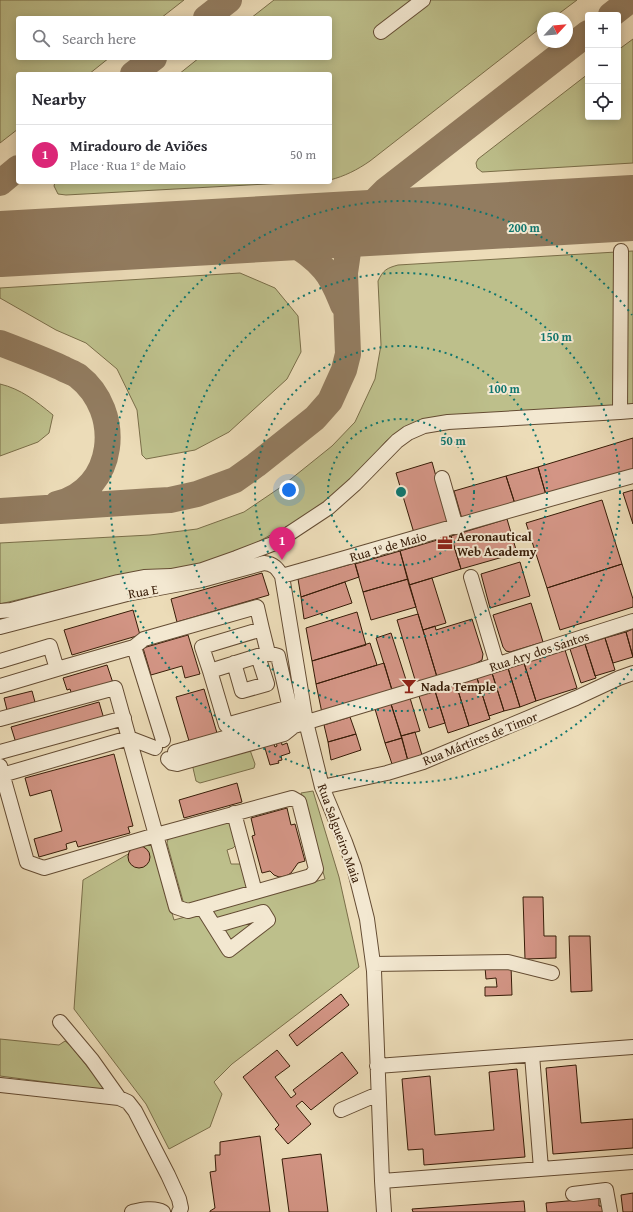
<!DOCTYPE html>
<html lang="en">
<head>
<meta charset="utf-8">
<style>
  body { margin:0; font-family:"Gentium Book Plus",serif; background:#f7f7f7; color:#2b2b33 }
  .controls { position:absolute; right:12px; top:12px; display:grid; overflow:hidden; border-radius:4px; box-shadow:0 2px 10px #0003 }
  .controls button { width:36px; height:36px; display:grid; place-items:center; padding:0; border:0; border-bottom:1px solid #e1e1e2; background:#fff; color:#2b2b33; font:20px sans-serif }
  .compass { position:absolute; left:537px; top:12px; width:36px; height:36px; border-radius:50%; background:#fff; box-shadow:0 2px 10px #0003; rotate:64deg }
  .you { position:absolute; left:289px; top:490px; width:14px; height:14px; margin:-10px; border:3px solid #fff; border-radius:50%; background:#1a73e8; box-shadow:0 0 0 6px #1a73e833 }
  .badge { display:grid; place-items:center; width:26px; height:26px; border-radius:50%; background:#db2777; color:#fff; font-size:13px; font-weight:700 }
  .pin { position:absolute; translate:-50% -33px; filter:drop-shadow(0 1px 2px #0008) }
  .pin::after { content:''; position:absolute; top:21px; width:14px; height:12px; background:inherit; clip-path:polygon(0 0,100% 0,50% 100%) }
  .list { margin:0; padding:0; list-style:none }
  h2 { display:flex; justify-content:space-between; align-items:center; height:52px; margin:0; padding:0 16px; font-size:17px }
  h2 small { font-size:13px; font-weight:400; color:#7c7c81 }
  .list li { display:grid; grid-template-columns:26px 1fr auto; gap:12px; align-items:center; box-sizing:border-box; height:60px; padding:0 16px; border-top:1px solid #e1e1e2 }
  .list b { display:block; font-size:15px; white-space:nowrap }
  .list p { margin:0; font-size:13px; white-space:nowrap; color:#7c7c81 }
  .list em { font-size:13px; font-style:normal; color:#7c7c81 }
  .icon { flex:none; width:22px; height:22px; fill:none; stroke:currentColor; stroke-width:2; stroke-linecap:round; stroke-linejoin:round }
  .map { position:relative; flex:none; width:633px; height:1212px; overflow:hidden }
  .search { position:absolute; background:#fff; box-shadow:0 2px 10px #0003; left:16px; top:16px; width:316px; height:44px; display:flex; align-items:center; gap:10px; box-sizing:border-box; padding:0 14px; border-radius:4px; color:#7c7c81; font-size:15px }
  .panel { position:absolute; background:#fff; box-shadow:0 2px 10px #0003; left:16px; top:72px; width:316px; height:112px; border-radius:4px }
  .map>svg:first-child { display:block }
  .green { fill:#bdbf8b; stroke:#7a6e49 }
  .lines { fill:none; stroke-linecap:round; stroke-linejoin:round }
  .taxiway { stroke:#927c60; stroke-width:26 }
  .runway { stroke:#927c60; stroke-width:66 }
  .building { fill:#d39585; stroke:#371c07 }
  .minor-casing { stroke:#644c33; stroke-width:16 }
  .minor { stroke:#f3e8d1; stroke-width:14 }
  .ring { fill:none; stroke:#0f766e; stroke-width:2; stroke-dasharray:2 4 }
  .labels { text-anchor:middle; stroke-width:4; stroke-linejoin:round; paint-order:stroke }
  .poi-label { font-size:13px; font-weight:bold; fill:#371c07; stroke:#f3e8d1; text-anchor:start }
  .street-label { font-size:13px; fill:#371c07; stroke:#f3e8d1 }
  .centre { fill:#0f766e; stroke:#f3e8d1; stroke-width:2 }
  .ring-label { font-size:12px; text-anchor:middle; font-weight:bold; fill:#0f766e; stroke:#f3e8d1; stroke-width:4; stroke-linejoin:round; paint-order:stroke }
</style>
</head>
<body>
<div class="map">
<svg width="633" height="1212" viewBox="0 0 633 1212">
  <rect width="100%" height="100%" fill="#ecdcb8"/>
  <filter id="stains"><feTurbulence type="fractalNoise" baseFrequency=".005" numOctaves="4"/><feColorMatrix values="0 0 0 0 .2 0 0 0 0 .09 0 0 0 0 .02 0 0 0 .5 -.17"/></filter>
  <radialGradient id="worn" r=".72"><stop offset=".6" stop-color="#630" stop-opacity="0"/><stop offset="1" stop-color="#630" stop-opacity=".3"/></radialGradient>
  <path class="green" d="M0,0H184L161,18H18V58H109L89,74H18V129L0,143Z
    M274,0H577L553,18H543V26L370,161C357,170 345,176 330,180V74H179L199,58H330V18H251Z
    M633,39V163L482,172L477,168L476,163L478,159L588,74V117H618V50Z
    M55,182H303L66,195L58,194L54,186Z
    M633,251V407L407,426L386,441L363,468L317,510L226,559L200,566L122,575L0,604V543L150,535L197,529L244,512L281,487L332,446L355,422L375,379L381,345L378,281C383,270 387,268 398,265Z
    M240,273L275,288L298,316L301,352L287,379L229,432L195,450L146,459L142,455L137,410L117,369L86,343L56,330L0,298V288Z
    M0,384C21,389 36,401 53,415L49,433L38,442L0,456Z
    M250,750L255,764L254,768L200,783L196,781L193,768V766Z
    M313,791L339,877L359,967L232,1064L214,1082L222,1094L210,1127L169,1149L146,1104L74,1009L83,880L151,841L174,920L325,879L301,793Z
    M229,821L232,824L236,845L233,848L227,850L231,864H241L247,888L186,905L183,901L167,843L168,839Z
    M0,1039L59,1045L65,1041L70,1045L106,1090L0,1076Z"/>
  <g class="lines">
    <path class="taxiway" d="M611,15L630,0
      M206,18L229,0
      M133,74L154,58
      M0,183L18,168
      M248,230C277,234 304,246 324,269C333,279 338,293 343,305
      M0,343C21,351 42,359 62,368C67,371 74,373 78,376C124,412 116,490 57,504
      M0,511L152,501L170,500L197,494L235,480L256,465L315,418L330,401L344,370L348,354L345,273L349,245L359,223L372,204L386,190L588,33"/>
    <path class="runway" d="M0,244L633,208"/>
  </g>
  <path class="building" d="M633,438V470L546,495L538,467Z
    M432,462L449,523L414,533L396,473Z
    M538,467L546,495L515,504L506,476Z
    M506,476L515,504L462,519L454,491Z
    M633,490V524L623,493Z
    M602,500L622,564L547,588L526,523Z
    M507,519L517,553L461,569L451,536Z
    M451,536L461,569L409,585L400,551Z
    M400,551L408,579L363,592L355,564Z
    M520,562L530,596L490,608L481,574Z
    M355,563L359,577L301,597L298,579Z
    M622,564L633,599V607L560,630L547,588Z
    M262,573L269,595L177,622L171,599Z
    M432,578L446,623L423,630L409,585Z
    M408,579L416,607L371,620L363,592Z
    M345,582L352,603L304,619L301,597Z
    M531,603L543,642L510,652L506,651L503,647L493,615Z
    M133,610L140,635L72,655L64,630Z
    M357,612L366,645L312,661L306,628Z
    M418,614L437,677L416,683L397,620Z
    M472,619L483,654L482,660L475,664L437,677L423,630L435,626L436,630Z
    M633,629V657L626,632Z
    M626,632L633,657L613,663L605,638Z
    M391,633L408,686L392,690L376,638Z
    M188,635L200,674L185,678L182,666L151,675L143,648Z
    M605,638L615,670L595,676L585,644Z
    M370,643L377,665L316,684L312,661Z
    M585,644L596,678L581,683L570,649Z
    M565,650L577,688L536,701L524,663Z
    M384,663L392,690L322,713L316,684Z
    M524,663L536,701L520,707L508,668Z
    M107,665L113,683L72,695L70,689L67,690L63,678Z
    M508,668L520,707L504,711L492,673Z
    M492,673L504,711L489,716L477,678Z
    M477,678L490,719L469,726L456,684Z
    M456,684L469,726L448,733L435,691Z
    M204,689L217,733L189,741L176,697Z
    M32,691L35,702L7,710L4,698Z
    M435,691L445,723L429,728L419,696Z
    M410,698L420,731L401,736L391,704Z
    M99,702L104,719L16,743L11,727Z
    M391,704L402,738L385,743L375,709Z
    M350,717L356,734L328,742L324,725Z
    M415,732L422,755L408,761L401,736Z
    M356,734L361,750L331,760L328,742Z
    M402,738L408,761L392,764L385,743Z
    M281,740L282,745L287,743L290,753L281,756L282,760L278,761L279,763L270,765L264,745L273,742L275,747L277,746L276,742Z
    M114,754L133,826L128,827L130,833L78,847L76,841L66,844L67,849L39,857L34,839L62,831L51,790L30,796L25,778Z
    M237,783L242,802L184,818L179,800Z
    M287,808L291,825L295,824L305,861L298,863L291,873L286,876L279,877L274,875L270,871L262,873L252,836L255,835L251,818Z
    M128 857a11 11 0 1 1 22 0a11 11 0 1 1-22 0Z
    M523,897H543L544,936H556V958L525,959Z
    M569,936H590L592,991L571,992Z
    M511,966L512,995L485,996V987H497L496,978L486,979L485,967Z
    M341,994L349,1005L297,1046L289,1035Z
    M277,1050L290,1066L275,1077L291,1098L296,1094L293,1090L342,1052L358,1073L311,1110L302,1101L296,1106L311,1124L288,1144L275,1129L279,1125L243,1077Z
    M576,1065L581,1123L633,1119V1148L553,1154L546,1068Z
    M517,1069L525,1157L424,1165L423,1149L408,1150L402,1079L430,1076L435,1135L494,1130L489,1072Z
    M260,1136L270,1212H210V1211L215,1208L210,1172L216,1171L215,1155H220V1142Z
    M321,1154L328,1212H289L282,1159Z
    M633,1193V1212H623L621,1195Z
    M599,1198V1206H602L603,1212H547L546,1203Z
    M524,1201L525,1212H413L412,1209Z"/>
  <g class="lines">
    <g class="minor-casing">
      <path id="minor" d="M381,32L423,0
        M621,251L620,412L633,411
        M442,478L456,527
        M282,576C399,543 515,508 633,476
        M471,577L497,664
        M0,611L11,610L118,582L144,577L171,576L202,570L236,558L275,543L328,508L355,484L397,441L408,433L424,426L448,422L620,412
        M0,627L127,594L202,580L264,563C274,564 277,568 282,576L306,722L322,787L345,842L354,867L367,919L374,971L382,1181L384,1212
        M134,647L144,639L257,607L262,629
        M258,656L210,671L226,725L290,707
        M0,661L50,646L57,669L0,686
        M234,663L242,691L267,684L258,656L268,653L278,656L294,726L464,675L633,621
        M57,669L134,647L163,740
        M210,671L202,647L262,629L268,653
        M0,719L115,688L156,835L292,798L299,802L316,869L311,876L255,892
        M0,752L124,718
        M168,759L172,763L177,764L284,734L294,726L281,722L175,752
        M0,766L27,862L44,868L156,835L176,907L188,911L255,892L234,813
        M2,775L129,738L155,748
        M322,787L387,773L423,762L576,698L619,678L633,673
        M202,907L229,950L268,920L263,912L214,926
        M373,964L508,962L552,973
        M60,1022L92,1060L119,1098
        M532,1055L541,1169
        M377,1066L633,1047
        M0,1085L119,1098L128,1102L135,1111L168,1175L179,1199L181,1208L179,1212
        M341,1110L378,1094
        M382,1181L633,1162
        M573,1194L606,1190L610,1212
        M132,1212C141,1210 154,1207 163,1212"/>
    </g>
    <use href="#minor" class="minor"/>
  </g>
  <g class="ring">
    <circle cx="401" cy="492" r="73"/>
    <circle cx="401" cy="492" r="146"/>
    <circle cx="401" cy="492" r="219"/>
    <path d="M632 669A291 291 0 1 1 632 315"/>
  </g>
  <defs>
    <g id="office-bare" transform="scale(1.2)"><path d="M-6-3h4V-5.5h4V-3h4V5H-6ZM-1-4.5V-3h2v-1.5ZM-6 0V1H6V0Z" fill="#8f2418" stroke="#f3e8d1" stroke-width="2.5" paint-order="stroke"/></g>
    <g id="bar-bare" transform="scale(1.2)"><path d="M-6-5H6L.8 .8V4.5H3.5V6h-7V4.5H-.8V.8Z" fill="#8f2418" stroke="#f3e8d1" stroke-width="2.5" paint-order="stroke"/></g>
  </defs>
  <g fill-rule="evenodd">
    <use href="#office-bare" x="445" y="543"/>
    <use href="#bar-bare" x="409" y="686"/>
  </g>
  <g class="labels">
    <g class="poi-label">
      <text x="457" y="541">Aeronautical<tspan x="457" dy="15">Web Academy</tspan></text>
      <text x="421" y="691">Nada Temple</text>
    </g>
    <g class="street-label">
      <text transform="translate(388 546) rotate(-16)" y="5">Rua 1º de Maio</text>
      <text transform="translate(143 591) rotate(-10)" y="5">Rua E</text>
      <text transform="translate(539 651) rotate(-18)" y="5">Rua Ary dos Santos</text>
      <text transform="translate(480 738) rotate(-22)" y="5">Rua Mártires de Timor</text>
      <text transform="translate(340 833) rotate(70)" y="5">Rua Salgueiro Maia</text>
    </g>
  </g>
  <circle cx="401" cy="492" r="6" class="centre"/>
  <g class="ring-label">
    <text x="524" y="232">200 m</text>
    <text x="556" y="341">150 m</text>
    <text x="504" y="393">100 m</text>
    <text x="453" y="445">50 m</text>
  </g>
  <rect width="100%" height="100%" filter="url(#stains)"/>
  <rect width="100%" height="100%" fill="url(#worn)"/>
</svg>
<div class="controls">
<button>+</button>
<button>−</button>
<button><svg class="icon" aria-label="locate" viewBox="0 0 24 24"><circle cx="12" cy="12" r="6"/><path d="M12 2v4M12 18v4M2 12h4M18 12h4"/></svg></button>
</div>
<svg class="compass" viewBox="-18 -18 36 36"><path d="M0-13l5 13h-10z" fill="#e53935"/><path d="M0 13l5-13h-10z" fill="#7c7c81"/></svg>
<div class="you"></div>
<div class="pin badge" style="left:282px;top:560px">1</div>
<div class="search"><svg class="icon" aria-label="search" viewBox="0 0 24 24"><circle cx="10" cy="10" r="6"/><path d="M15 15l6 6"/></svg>Search here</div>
<section class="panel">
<h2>Nearby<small></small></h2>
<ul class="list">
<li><span class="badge">1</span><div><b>Miradouro de Aviões</b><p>Place · Rua 1º de Maio</p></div><em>50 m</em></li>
</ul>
</section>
</div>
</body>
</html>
